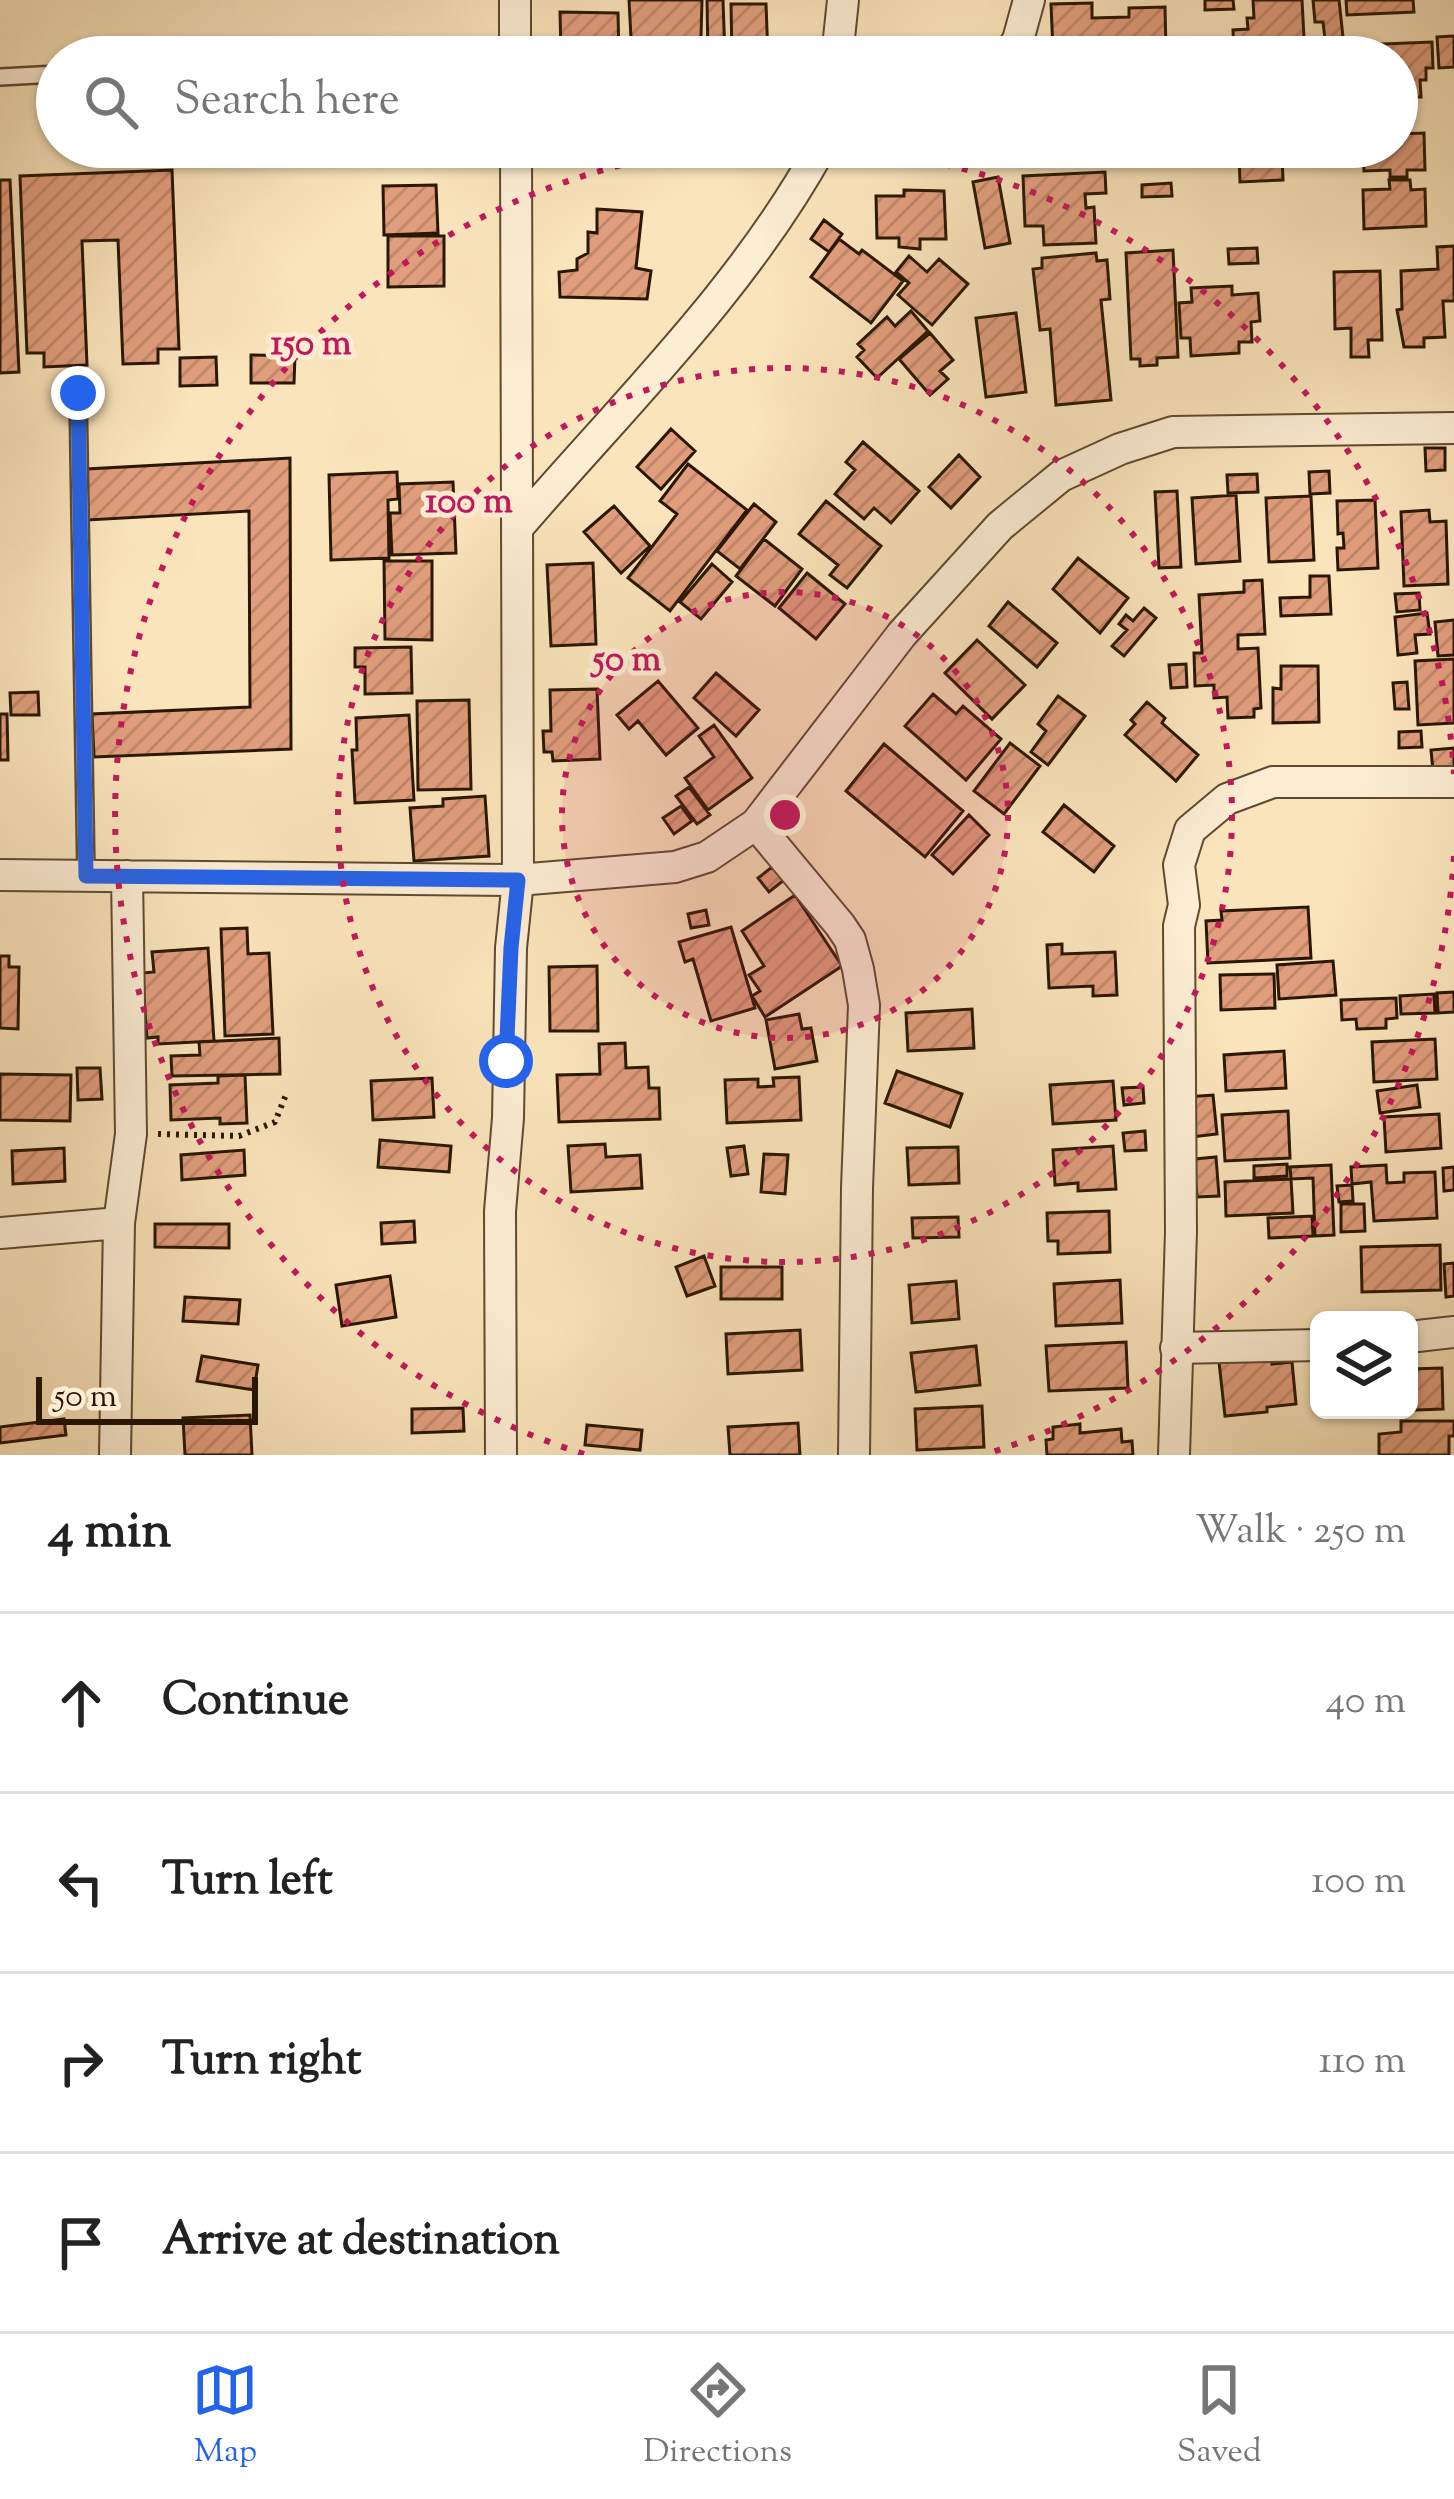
<!DOCTYPE html>
<html lang="en">
<head>
<meta charset="utf-8">
<style>
  body { margin:0; font-family:"Sorts Mill Goudy",serif; background:#f6f6f6; color:#222 }
  .controls { position:absolute; right:36px; bottom:36px; display:grid; overflow:hidden; border-radius:18px; box-shadow:0 3px 9px #0004 }
  .controls button { width:108px; height:108px; display:grid; place-items:center; padding:0; border:0; border-bottom:3px solid #e0e0e0; background:#fff; color:#222; font:60px sans-serif }
  .scale { position:absolute; left:36px; bottom:30px; width:222px; box-sizing:border-box; padding-left:12px; border:6px solid #2a1702; border-top:0; font-size:33px; line-height:42px; white-space:nowrap; color:#2a1702; -webkit-text-stroke:9px #fcedd3; paint-order:stroke }
  .stop { position:absolute; width:36px; height:36px; margin:-27px; border:9px solid #2563eb; border-radius:50%; background:#fff }
  .stop.end { background:#2563eb; border-color:#fff; box-shadow:0 3px 12px #0008 }
  .list { margin:0; padding:0; list-style:none }
  h2 { display:flex; justify-content:space-between; align-items:center; height:156px; margin:0; padding:0 48px; font-size:51px }
  h2 small { font-size:39px; font-weight:400; color:#767676 }
  .list li { display:grid; grid-template-columns:78px 1fr auto; gap:36px; align-items:center; box-sizing:border-box; height:180px; padding:0 48px; border-top:3px solid #e0e0e0 }
  .list b { display:block; font-size:45px; white-space:nowrap }
  .list em { font-size:39px; font-style:normal; color:#767676 }
  .icon { flex:none; width:66px; height:66px; fill:none; stroke:currentColor; stroke-width:2; stroke-linecap:round; stroke-linejoin:round }
  .map { position:relative; flex:none; width:1454px; height:1455px; overflow:hidden }
  .search { position:absolute; background:#fff; box-shadow:0 3px 9px #0004; left:36px; right:36px; top:36px; height:132px; display:flex; align-items:center; gap:30px; box-sizing:border-box; padding:0 42px; border-radius:66px; color:#767676; font-size:45px }
  .sheet { height:876px; background:#fff }
  nav { display:flex; justify-content:space-around; align-items:center; box-sizing:border-box; height:168px; border-top:3px solid #e0e0e0; background:#fff; font-size:33px; color:#767676 }
  nav a { display:grid; justify-items:center; gap:6px }
  nav .on { color:#2563eb }
  .map>svg:first-child { display:block }
  .building { fill:url(#building-hatch); stroke:#2a1702; stroke-width:3 }
  .lines { fill:none; stroke-linecap:round; stroke-linejoin:round }
  .lane-casing { stroke:#5e4a30; stroke-width:20 }
  .street-casing { stroke:#5e4a30; stroke-width:34 }
  .path { stroke:#2a1702; stroke-width:6; stroke-dasharray:3 6; stroke-linecap:butt }
  .lane { stroke:#fcedd3; stroke-width:15 }
  .street { stroke:#fcedd3; stroke-width:30 }
  .route { stroke:#2563eb; stroke-width:15 }
  .ring { fill:none; stroke:#c2185b; stroke-width:6; stroke-dasharray:6 12 }
  .centre { fill:#c2185b; stroke:#fcedd3; stroke-width:6 }
  .ring-label { font-size:36px; text-anchor:middle; font-weight:bold; fill:#c2185b; stroke:#fcedd3; stroke-width:10; stroke-linejoin:round; paint-order:stroke }
</style>
</head>
<body>
<div class="map">
<svg width="1454" height="1455" viewBox="0 0 1454 1455">
  <defs>
    <pattern id="building-hatch" width="6" height="6" patternUnits="userSpaceOnUse" patternTransform="scale(3)"><rect width="6" height="6" fill="#e19e7d"/><path d="M-1 1l2-2M0 6l6-6M5 7l2-2" fill="none" stroke="#c1876a"/></pattern>
  </defs>
  <rect width="100%" height="100%" fill="#fae4bb"/>
  <filter id="stains"><feTurbulence type="fractalNoise" baseFrequency=".00167" numOctaves="4"/><feColorMatrix values="0 0 0 0 .2 0 0 0 0 .09 0 0 0 0 .02 0 0 0 .5 -.17"/></filter>
  <radialGradient id="worn" r=".72"><stop offset=".6" stop-color="#630" stop-opacity="0"/><stop offset="1" stop-color="#630" stop-opacity=".3"/></radialGradient>
  <path class="building" d="M629,0H702L701,37L689,39V57H632Z
    M707,0H723L725,57H708Z
    M1205,0H1233L1234,9L1205,10Z
    M1253,0H1302L1305,57H1234L1233,30L1248,29L1247,18H1254Z
    M1313,0H1339L1343,37L1325,39L1323,22H1315Z
    M1346,0H1413L1414,12L1347,15Z
    M1092,3V18L1129,17V8L1165,7L1166,52L1092,57V50L1053,51L1051,4Z
    M731,4H766L768,57H732Z
    M560,12L618,13L619,57H568L561,52Z
    M1454,36V67L1439,68L1437,37Z
    M1432,42L1433,68H1426V80H1420L1421,97H1397V57H1359L1358,45Z
    M1424,133L1425,170H1407V177H1390V170L1364,171L1363,147H1397V134Z
    M1232,147H1293L1294,153L1282,154L1283,180L1240,182L1239,155H1232Z
    M172,170L179,349H158V363L123,364L118,240L82,241L87,365L44,367V353H27L20,176Z
    M1105,172L1106,193L1085,194L1086,208L1094,207L1096,243L1044,245L1043,226H1025L1023,176Z
    M998,177L1010,243L985,248L973,182Z
    M0,180H10L19,372L0,373Z
    M1389,180H1410L1411,190L1425,189L1426,226L1364,229L1363,190L1390,189Z
    M1171,183L1172,196L1142,197V185Z
    M436,185L438,233L384,235L383,186Z
    M904,190L944,191L946,239H920V249L899,247V238H877L876,196H904Z
    M597,209L642,212L636,268L651,271L647,299L560,297L559,272L577,270V259L588,253V232L597,233Z
    M824,220L842,234L829,252L811,239Z
    M388,236H444V286L388,287Z
    M839,239L859,254L862,250L903,281L871,323L811,277Z
    M1454,246V301H1443L1445,337L1424,338V347H1404L1397,310L1402,309L1401,271L1438,269L1437,247Z
    M1257,248L1258,263L1229,264L1228,249Z
    M1173,250L1178,357L1157,358V365L1140,366V359H1131L1126,253Z
    M1096,253L1097,261L1107,260L1110,299L1101,300L1111,400L1056,405L1050,329L1040,330L1033,269L1042,268V258Z
    M909,256L927,272L939,259L968,284L932,325L898,295L909,283L896,272Z
    M1380,271L1382,340H1368L1369,357H1351V328L1335,329L1334,272Z
    M1232,286V295L1258,293L1260,321L1251,322L1252,342H1239V353L1191,356L1190,338H1181L1179,303L1192,302L1191,288Z
    M911,311L928,331L877,378L857,357L864,350L858,344L887,317L895,326Z
    M1016,313L1026,392L986,397L976,318Z
    M930,333L953,360L940,371L948,379L930,395L899,359Z
    M251,355L295,356L294,383H251Z
    M216,357L217,385L180,386V358Z
    M671,429L695,451L661,489L637,467Z
    M863,442L919,491L891,523L874,508L864,519L835,494L855,470L846,462Z
    M1425,448H1445V470L1426,471Z
    M959,455L980,477L951,508L929,487Z
    M290,458L291,749L94,757L92,714L250,707L249,511L88,520L87,469Z
    M688,464L747,510L670,611L628,578L677,514L660,501Z
    M1329,471L1330,493L1310,494L1309,472Z
    M397,472L398,499L388,500L389,558L331,560L329,475Z
    M1257,474L1258,492L1228,493L1227,475Z
    M453,482L456,553L392,555L390,513H400L399,484Z
    M1177,491L1181,567L1159,568L1155,492Z
    M1236,495L1240,561L1196,564L1192,498Z
    M1311,496L1314,560L1269,562L1266,498Z
    M1375,500L1378,568L1338,570L1337,548H1344L1343,533L1338,534L1337,501Z
    M826,501L881,546L847,588L830,575L838,565L799,534Z
    M754,504L776,522L740,569L717,551Z
    M614,506L650,546L621,573L584,532Z
    M1429,510L1430,522L1446,521L1448,584L1404,586L1401,512Z
    M764,539L802,569L775,606L736,576Z
    M1078,558L1128,598L1100,633L1053,589Z
    M384,561H432V640L385,639Z
    M593,563L596,644L551,646L547,565Z
    M712,564L732,582L701,619L680,602Z
    M807,573L845,604L816,639L779,608Z
    M1310,576H1329L1331,614L1281,616L1280,598L1310,597Z
    M1262,580L1265,634L1238,635V649L1258,648L1261,708L1254,709V717L1228,718L1227,697L1214,698V685L1195,686L1194,653H1202L1199,595L1244,592V581Z
    M1419,593L1420,610L1397,612L1395,594Z
    M1008,602L1057,643L1037,667L989,626Z
    M1144,608L1156,618L1124,656L1112,646L1127,630L1119,624L1126,615L1133,621Z
    M1427,613L1430,634L1415,635L1417,653L1398,655L1395,617Z
    M1454,620V655L1438,656L1435,622Z
    M977,640L1025,685L992,719L945,673Z
    M411,647L412,693L365,694V667H355V648Z
    M1454,659V723L1418,725L1415,661Z
    M1186,664L1187,687L1171,688L1169,665Z
    M1281,666H1318L1319,722L1273,723V688L1281,689Z
    M716,673L759,710L736,736L694,698Z
    M658,681L698,728L666,755L638,721L629,729L617,715Z
    M1407,682L1409,709H1395L1393,683Z
    M597,689L600,759L553,761L552,752H544L543,731H551L550,690Z
    M38,692L39,715H11L10,693Z
    M933,694L956,714L963,706L1001,739L966,780L905,726Z
    M1058,696L1085,716L1048,765L1031,752L1046,731L1038,724Z
    M469,700L471,789L418,790L417,701Z
    M1147,702L1165,718L1162,723L1198,755L1176,781L1125,735L1135,724L1131,720Z
    M0,714H7L8,760H0Z
    M409,715L414,800L355,803L352,750H357L356,718Z
    M714,725L752,778L708,810L685,778L714,757L699,736Z
    M1421,731L1422,747L1399,748V732Z
    M1010,743L1040,766L1004,814L974,791Z
    M884,744L963,811L925,857L846,791Z
    M1454,748V769L1433,771L1431,750Z
    M689,787L710,815L697,824L676,796Z
    M485,796L489,856L414,861L410,808L443,806V799Z
    M1064,805L1114,846L1094,872L1043,832Z
    M681,806L692,821L674,834L663,818Z
    M969,815L989,835L953,874L932,855Z
    M772,867L784,880L769,892L758,878Z
    M795,895L842,966L765,1017L752,996L760,991L749,975L764,966L742,931Z
    M1308,907L1311,958L1208,963L1206,921L1222,920L1221,911Z
    M706,910L709,925L691,928L688,914Z
    M731,927L755,1008L711,1021L693,959L685,962L679,942Z
    M247,928L248,954L269,953L273,1034L225,1036L221,929Z
    M1062,944V954L1115,952L1117,995L1093,996V986L1049,988L1047,945Z
    M208,948L214,1041L158,1044V1037L147,1038L142,973L154,972L152,952Z
    M0,956H9V967H19L18,1029L0,1028Z
    M1333,961L1336,995L1279,999L1277,965Z
    M597,966L598,1031H550L549,967Z
    M1274,974L1275,1008L1221,1010L1220,975Z
    M1454,992V1012L1438,1013L1437,993Z
    M1434,994L1435,1013L1401,1014L1400,996Z
    M1396,998L1397,1018L1386,1019V1028L1357,1029L1356,1019L1342,1020L1341,1000Z
    M972,1009L974,1048L908,1051L906,1013Z
    M799,1014L802,1029L811,1028L817,1061L775,1069L766,1020Z
    M279,1038L280,1074L172,1076L171,1056L200,1055L199,1042Z
    M1435,1039L1437,1079L1374,1082L1372,1042Z
    M625,1043L626,1068L648,1067L649,1088H659L660,1119L559,1122L557,1075L600,1074L599,1044Z
    M1284,1051L1286,1088L1226,1091L1224,1055Z
    M77,1068H100L102,1099L78,1100Z
    M897,1071L962,1094L950,1127L885,1103Z
    M0,1074L71,1075L70,1121L0,1120Z
    M245,1075L247,1123L220,1124V1118L171,1120L170,1085L218,1083V1076Z
    M799,1077L801,1120L727,1123L725,1080L758,1079V1087L774,1086L773,1078Z
    M432,1078L434,1117L373,1120L371,1081Z
    M1113,1081L1116,1120L1053,1124L1050,1085Z
    M1417,1085L1420,1107L1380,1113L1377,1091Z
    M1143,1087L1144,1103L1124,1105L1122,1088Z
    M1213,1095L1217,1134L1191,1137L1187,1097Z
    M1288,1111L1290,1158L1225,1161L1222,1115Z
    M1439,1114L1441,1148L1386,1152L1384,1117Z
    M1145,1131L1146,1150L1125,1151L1123,1133Z
    M380,1140L451,1146L449,1172L378,1167Z
    M605,1144L606,1157L640,1155L642,1188L571,1192L568,1146Z
    M744,1146L748,1174L731,1176L727,1148Z
    M1113,1146L1116,1189L1078,1191V1183L1055,1185L1053,1150Z
    M958,1147L959,1183L909,1185L907,1148Z
    M64,1148L65,1181L13,1184L12,1151Z
    M244,1150L245,1175L182,1180L181,1155Z
    M764,1154L788,1155L785,1194L761,1192Z
    M1216,1157L1219,1196L1197,1197L1194,1159Z
    M1287,1164V1176L1254,1178V1166Z
    M1331,1165L1334,1235L1315,1236L1313,1178L1291,1179L1290,1167Z
    M1386,1165L1387,1183L1404,1182V1173L1435,1172L1437,1218L1374,1221L1371,1182L1352,1184L1351,1167Z
    M1454,1167V1190L1444,1191L1443,1168Z
    M1291,1179L1293,1213L1226,1216L1225,1182Z
    M1352,1185L1353,1201L1339,1202L1337,1186Z
    M1341,1204H1364L1365,1231L1341,1232Z
    M1109,1211L1110,1252L1058,1254V1241H1048L1047,1213Z
    M1312,1216L1313,1236L1269,1238L1268,1218Z
    M958,1217L959,1237L913,1238L912,1218Z
    M414,1221L415,1242L382,1244L381,1223Z
    M155,1224H229V1248L155,1247Z
    M1440,1245L1441,1290L1362,1292L1361,1247Z
    M704,1256L715,1286L687,1296L676,1267Z
    M1454,1263V1296L1446,1297L1444,1264Z
    M721,1267H782V1299H721Z
    M390,1276L396,1317L342,1326L336,1285Z
    M1120,1280L1122,1323L1056,1326L1054,1284Z
    M956,1281L959,1319L912,1323L909,1285Z
    M185,1297L240,1300L238,1324L183,1321Z
    M800,1330L802,1370L728,1374L726,1334Z
    M1126,1342L1128,1388L1049,1391L1046,1346Z
    M976,1346L980,1385L916,1392L911,1353Z
    M202,1356L258,1365L254,1390L197,1381Z
    M1271,1357L1272,1364L1292,1362L1296,1404L1267,1407V1412L1225,1416L1219,1362Z
    M1442,1368L1443,1409L1362,1412L1409,1410V1369Z
    M982,1406L984,1447L917,1450L915,1409Z
    M463,1408L464,1431L412,1433V1409Z
    M250,1415L252,1455H185L183,1418Z
    M64,1419L66,1435L0,1443V1427Z
    M1401,1421H1454V1436H1449V1455H1379V1434L1401,1432Z
    M798,1423L800,1455H730L728,1427Z
    M1080,1424V1433L1121,1429L1122,1442L1132,1441L1133,1455H1047L1046,1440L1053,1439V1427Z
    M587,1425L642,1430L640,1450L585,1445Z"/>
  <g class="lines">
    <g class="lane-casing">
      <path id="lane" d="M0,77L57,74
        M78,393L86,876"/>
    </g>
    <g class="street-casing">
      <path id="street" d="M515,0V57
        M837,57L843,0
        M1007,57L1018,40L1029,0
        M519,526C623,405 744,288 821,147
        M756,824L840,925L850,940L858,969L864,1005L857,1188L854,1455
        M0,875L518,880L675,867L707,857L756,824L902,634L1000,526L1061,476L1120,449L1173,432L1454,428
        M0,1233L119,1223
        M1409,1337L1454,1332
        M1176,1348L1319,1345
        M115,1455L119,1223L131,1134L127,876
        M501,1455L500,1211L508,1118L511,948L518,880L516,147
        M1174,1455L1181,1232L1179,926L1184,905L1179,865L1190,830L1227,799L1273,782H1454"/>
    </g>
    <path class="path" d="M158,1134L239,1136L275,1122L287,1092"/>
    <use href="#lane" class="lane"/>
    <use href="#street" class="street"/>
  </g>
  <g class="lines">
    <path class="route" d="M78,393L86,876L518,880L511,948L506,1061"/>
  </g>
  <circle cx="785" cy="815" r="223" fill="#c2185b" fill-opacity=".12"/>
  <g class="ring">
    <circle cx="785" cy="815" r="223"/>
    <circle cx="785" cy="815" r="447"/>
    <path d="M1454 856A670 670 0 0 1 986 1454M584 1454A670 670 0 0 1 732 147M838 147A670 670 0 0 1 1454 774"/>
  </g>
  <circle cx="785" cy="815" r="18" class="centre"/>
  <g class="ring-label">
    <text x="311" y="354">150 m</text>
    <text x="469" y="512">100 m</text>
    <text x="627" y="670">50 m</text>
  </g>
  <rect width="100%" height="100%" filter="url(#stains)"/>
  <rect width="100%" height="100%" fill="url(#worn)"/>
</svg>
<div class="controls">
<button><svg class="icon" aria-label="layers" viewBox="0 0 24 24"><path d="M12 4l9 5-9 5-9-5zM3 14l9 5 9-5"/></svg></button>
</div>
<div class="scale">50 m</div>
<div class="stop" style="left:506px;top:1061px"></div>
<div class="stop end" style="left:78px;top:393px"></div>
<div class="search"><svg class="icon" aria-label="search" viewBox="0 0 24 24"><circle cx="10" cy="10" r="6"/><path d="M15 15l6 6"/></svg>Search here</div>
</div>
<section class="sheet">
<h2>4 min<small>Walk · 250 m</small></h2>
<ul class="list">
<li><svg class="icon" aria-label="ahead" viewBox="0 0 24 24"><path d="M12 20V5M6 11l6-6 6 6"/></svg><div><b>Continue</b></div><em>40 m</em></li>
<li><svg class="icon" aria-label="left" viewBox="0 0 24 24"><path d="M17 20v-9H6M10 6l-5 5 5 5"/></svg><div><b>Turn left</b></div><em>100 m</em></li>
<li><svg class="icon" aria-label="right" viewBox="0 0 24 24"><path d="M7 20v-9h11M14 6l5 5-5 5"/></svg><div><b>Turn right</b></div><em>110 m</em></li>
<li><svg class="icon" aria-label="arrive" viewBox="0 0 24 24"><path d="M6 21V4h12l-3 4 3 4H6"/></svg><div><b>Arrive at destination</b></div></li>
</ul>
</section>
<nav>
<a class="on"><svg class="icon" aria-label="map" viewBox="0 0 24 24"><path d="M3 6l6-2 6 2 6-2v14l-6 2-6-2-6 2zM9 4v14M15 6v14"/></svg>Map</a>
<a><svg class="icon" aria-label="directions" viewBox="0 0 24 24"><path d="M12 3l9 9-9 9-9-9zM9 14v-3h6M13 9l2 2-2 2"/></svg>Directions</a>
<a><svg class="icon" aria-label="saved" viewBox="0 0 24 24"><path d="M7 4h10v16l-5-4-5 4z"/></svg>Saved</a>
</nav>
</body>
</html>
